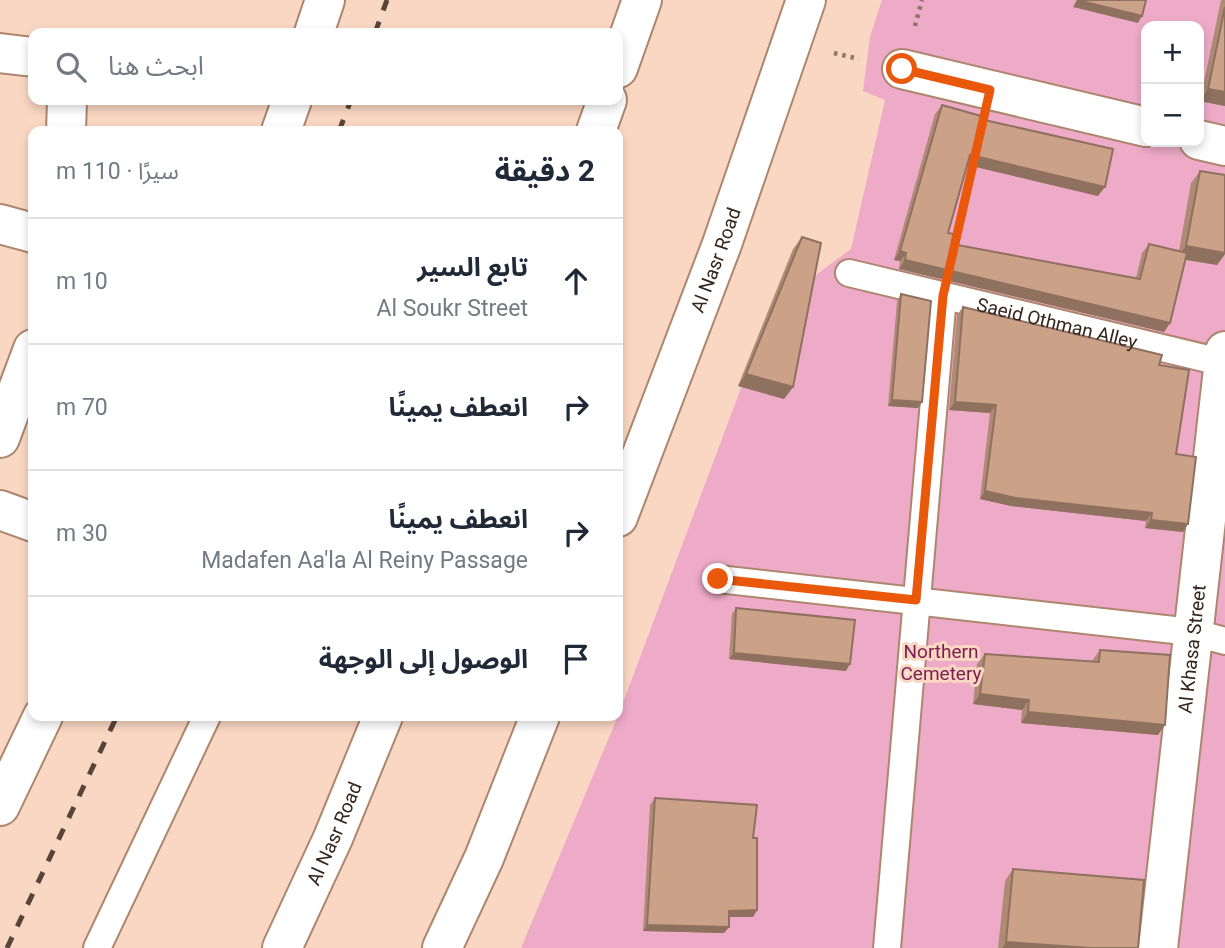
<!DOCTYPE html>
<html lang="ar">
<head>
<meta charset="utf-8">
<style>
  body { margin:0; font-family:Roboto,"Noto Sans Arabic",sans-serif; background:#f2f2f3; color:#1f2937; direction:rtl }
  .controls { position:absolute; right:21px; top:21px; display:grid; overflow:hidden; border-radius:14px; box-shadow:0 4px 10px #0003 }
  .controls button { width:63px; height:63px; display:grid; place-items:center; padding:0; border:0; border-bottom:2px solid #e0e1e3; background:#fff; color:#1f2937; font:35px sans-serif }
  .stop { position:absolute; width:21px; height:21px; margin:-16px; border:5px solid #ea580c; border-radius:50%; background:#fff }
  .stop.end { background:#ea580c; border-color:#fff; box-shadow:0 2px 7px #0008 }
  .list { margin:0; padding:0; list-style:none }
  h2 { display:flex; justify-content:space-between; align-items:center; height:91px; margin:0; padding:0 28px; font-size:30px }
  h2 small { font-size:23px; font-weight:400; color:#747a83 }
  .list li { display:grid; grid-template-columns:46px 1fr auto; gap:21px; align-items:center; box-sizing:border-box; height:126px; padding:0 28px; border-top:2px solid #e0e1e3 }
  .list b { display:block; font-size:26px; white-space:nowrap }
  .list p { margin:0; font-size:23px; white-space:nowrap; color:#747a83 }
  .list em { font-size:23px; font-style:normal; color:#747a83 }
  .icon { flex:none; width:38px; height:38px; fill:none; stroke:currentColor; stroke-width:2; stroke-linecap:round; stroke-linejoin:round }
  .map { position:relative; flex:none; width:1225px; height:948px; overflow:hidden; direction:ltr }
  .search { position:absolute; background:#fff; box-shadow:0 4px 10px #0003; left:28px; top:28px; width:595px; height:77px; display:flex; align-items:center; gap:18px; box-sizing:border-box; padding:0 24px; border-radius:14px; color:#747a83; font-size:26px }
  .panel { position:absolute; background:#fff; box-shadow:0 4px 10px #0003; left:28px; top:126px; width:595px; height:595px; border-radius:14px; direction:rtl }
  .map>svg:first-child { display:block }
  .green { fill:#eeabc8; fill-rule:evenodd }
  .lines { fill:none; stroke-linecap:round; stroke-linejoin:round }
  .service-casing { stroke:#ae856d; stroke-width:30 }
  .minor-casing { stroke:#ae856d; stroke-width:42 }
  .trunk-casing { stroke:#ae856d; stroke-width:42 }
  .path { stroke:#8f7667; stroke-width:4.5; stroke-dasharray:3.5 5; stroke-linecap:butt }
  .service { stroke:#fff; stroke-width:26 }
  .minor { stroke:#fff; stroke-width:38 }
  .trunk { stroke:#fff; stroke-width:38 }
  .rail { stroke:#584539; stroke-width:5; stroke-dasharray:12 12; stroke-linecap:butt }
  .wall { fill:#af8a75 }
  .shaded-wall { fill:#8e715f }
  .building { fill:#cba188; stroke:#8e715f; stroke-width:2 }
  .route { stroke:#ea580c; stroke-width:9 }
  .labels { text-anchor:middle; stroke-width:6; stroke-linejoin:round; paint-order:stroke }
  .street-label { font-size:19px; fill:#35251b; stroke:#fad7c2 }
  .park-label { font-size:19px; fill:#7d1c50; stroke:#fad7c2 }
</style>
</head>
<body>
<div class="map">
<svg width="1225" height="948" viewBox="0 0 1225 948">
  <rect width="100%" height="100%" fill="#fad7c2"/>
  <path class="green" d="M882,0H1225V948H521L618,716L771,308L851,249L885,100L863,91L870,37ZM1146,26H1199V142H1146Z"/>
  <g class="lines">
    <g class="service-casing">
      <g id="service">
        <path id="s1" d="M849,273L1225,363"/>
        <path d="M718,579L1192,632L1225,641"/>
        <path d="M97,948L207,716"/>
        <path d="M887,948L943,296"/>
      </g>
    </g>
    <g class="minor-casing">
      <g id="minor">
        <path d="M314,33L325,0"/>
        <path d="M0,53L33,57"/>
        <path d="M902,69L1146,127"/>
        <path d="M66,131L67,100"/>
        <path d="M281,131L292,100"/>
        <path d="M1199,140L1225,146"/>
        <path d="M0,224L33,233"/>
        <path d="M0,438L33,349"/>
        <path d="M0,510L33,522"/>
        <path d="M0,806L43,716"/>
        <path id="s2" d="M1158,948L1225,351"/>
      </g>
    </g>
    <g class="trunk-casing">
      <g id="trunk">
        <path d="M618,68L642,0"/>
        <path d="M596,131L607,100"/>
        <path id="s3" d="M618,517L722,244L806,0"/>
        <path id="s4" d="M282,948L333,838L383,716"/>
        <path d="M442,948L484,858L540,716"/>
      </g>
    </g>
    <path class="path" d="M915,26L922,0
      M834,53L859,59
      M954,247L973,163"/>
    <use href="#service" class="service"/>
    <use href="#minor" class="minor"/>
    <use href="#trunk" class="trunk"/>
    <path class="rail" d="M375,33L387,0
      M339,131L351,100
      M7,948L117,716"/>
  </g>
  <path class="wall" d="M1221,0H1225V106L1200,101Z
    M942,105L980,119L1098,196L967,165L948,233L952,244L1136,278L1142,253L1149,244L1179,251L1191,183L1200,171L1225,254L1217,265L1185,260L1170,323L1164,332L899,269L900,261L894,260L935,114Z
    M802,237L793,387L784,399L738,386L793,249Z
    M901,294L922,402L918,408L888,406L897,301Z
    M963,307L1159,365L1188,524L1183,532L1145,528L1146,521L1011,506L980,499L990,413L949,410L957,315Z
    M736,608L846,671L729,659L732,614Z
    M1100,650L1158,735L1021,723L1022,710L973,704L977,664L985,654L1092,661Z
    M655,798L753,838L757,910L753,917H729V927L724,933L643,931L650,805Z
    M1013,869L1138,948H998L1005,881Z"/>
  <path class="shaded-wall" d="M1077,0L1142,16L1138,23L1073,7Z
    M1208,89L1225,92V106L1200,101Z
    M970,155L1105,187L1098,196L964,164Z
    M1186,246L1225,254L1217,265L1177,258Z
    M900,251L906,253L900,261L894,260Z
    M905,260L1170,323L1164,332L899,269Z
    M746,374L793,387L784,399L738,386Z
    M892,400L922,402L918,408L888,406Z
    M955,402L996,405L990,413L949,410Z
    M985,491L1152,513L1146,521L1011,506L980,499Z
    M1151,520L1188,524L1183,532L1145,528Z
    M734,653L850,664L846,671L729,659Z
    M980,694L1029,700L1022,710L973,704Z
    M1028,712L1165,725L1158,735L1021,723Z
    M757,910L753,917H725L729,911Z
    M647,925L729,927L724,933L643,931Z
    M1006,942L1091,948H1002Z"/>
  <path class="building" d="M1077,0H1146L1142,16Z
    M1225,7V92L1208,89Z
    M942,105L981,116L980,119L1113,149L1105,187L970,155L948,233L954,234L952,244L1140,279L1149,244L1187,253L1170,323L905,260L906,253L900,251Z
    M1200,171L1225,175V253L1186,246Z
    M802,237L821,243L793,387L746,374Z
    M901,294L931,301L922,402L892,400Z
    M963,307L1162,355L1159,365L1189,370L1176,454L1196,457L1188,524L1151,520L1152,513L1016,498L985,491L996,405L955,402Z
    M736,608L855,620L850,664L734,653Z
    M1100,650L1170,655L1165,725L1028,712L1029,700L980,694L985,654L1099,662Z
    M655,798L757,805L753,838H757V910L729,911V927L647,925Z
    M1013,869L1144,880L1138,948H1091L1006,942Z"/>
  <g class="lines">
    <path class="route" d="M718,579L916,600L943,296L990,90L902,69"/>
  </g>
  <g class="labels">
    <g class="street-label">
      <text dy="7" stroke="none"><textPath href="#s3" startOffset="275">Al Nasr Road</textPath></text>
      <text dy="7" stroke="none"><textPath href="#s1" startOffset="214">Saeid Othman Alley</textPath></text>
      <text dy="7" stroke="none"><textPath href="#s2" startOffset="301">Al Khasa Street</textPath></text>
      <text dy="7" stroke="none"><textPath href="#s4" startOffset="126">Al Nasr Road</textPath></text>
    </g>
    <g class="park-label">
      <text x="941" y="658">Northern<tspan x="941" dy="22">Cemetery</tspan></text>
    </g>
  </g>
</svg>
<div class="controls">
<button>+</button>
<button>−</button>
</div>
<div class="stop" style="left:902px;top:69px"></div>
<div class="stop end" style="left:718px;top:579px"></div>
<div class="search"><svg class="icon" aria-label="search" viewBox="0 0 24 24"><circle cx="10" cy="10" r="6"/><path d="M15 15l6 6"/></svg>ابحث هنا</div>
<section class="panel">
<h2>2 دقيقة<small>سيرًا · 110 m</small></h2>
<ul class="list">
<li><svg class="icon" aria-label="ahead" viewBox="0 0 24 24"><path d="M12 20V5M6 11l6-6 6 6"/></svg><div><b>تابع السير</b><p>Al Soukr Street</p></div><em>10 m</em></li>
<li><svg class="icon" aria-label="right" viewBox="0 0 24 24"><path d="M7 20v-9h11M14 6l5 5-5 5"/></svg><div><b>انعطف يمينًا</b></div><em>70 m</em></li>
<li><svg class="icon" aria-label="right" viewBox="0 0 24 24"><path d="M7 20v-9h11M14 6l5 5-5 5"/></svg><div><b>انعطف يمينًا</b><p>Madafen Aa'la Al Reiny Passage</p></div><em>30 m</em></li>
<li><svg class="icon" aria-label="arrive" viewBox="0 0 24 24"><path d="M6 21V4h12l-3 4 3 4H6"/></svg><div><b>الوصول إلى الوجهة</b></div></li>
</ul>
</section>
</div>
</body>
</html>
